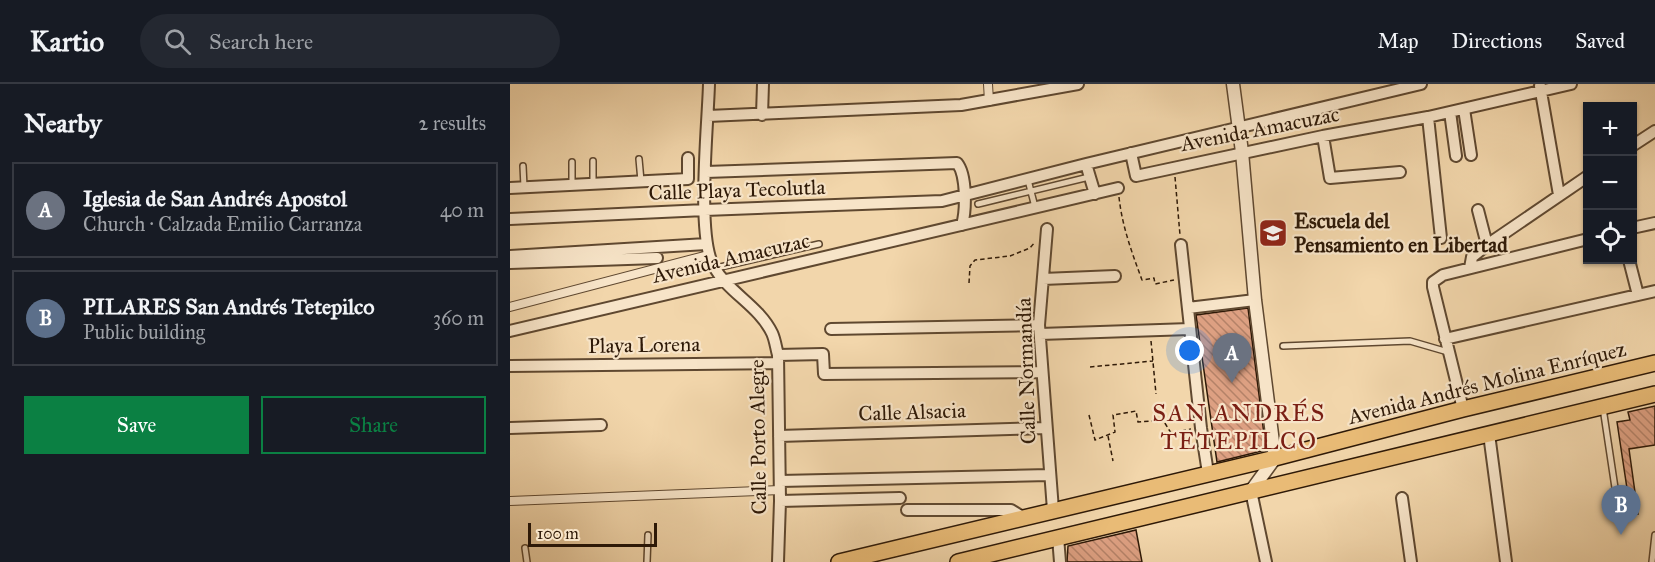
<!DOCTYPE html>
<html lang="en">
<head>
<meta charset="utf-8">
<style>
  body { margin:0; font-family:"IM FELL Great Primer",serif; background:#242831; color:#f1f3f6 }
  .controls { position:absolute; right:18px; top:18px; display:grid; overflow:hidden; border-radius:0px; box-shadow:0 2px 4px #0004 }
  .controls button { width:54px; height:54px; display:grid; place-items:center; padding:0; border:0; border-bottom:2px solid #363941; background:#171b24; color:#f1f3f6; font:30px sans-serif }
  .scale { position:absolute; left:18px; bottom:15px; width:129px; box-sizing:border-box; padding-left:6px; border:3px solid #2e1907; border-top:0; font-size:16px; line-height:21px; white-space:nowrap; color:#2e1907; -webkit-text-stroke:4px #f7e4c8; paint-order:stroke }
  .you { position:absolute; left:680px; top:267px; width:21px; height:21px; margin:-15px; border:4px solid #fff; border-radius:50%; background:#1a73e8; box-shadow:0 0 0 9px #1a73e833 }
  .badge { display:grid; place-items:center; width:39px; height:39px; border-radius:50%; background:#0b8043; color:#fff; font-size:20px; font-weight:700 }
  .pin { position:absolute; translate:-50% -50px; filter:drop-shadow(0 2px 3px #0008) }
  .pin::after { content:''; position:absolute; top:32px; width:21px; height:18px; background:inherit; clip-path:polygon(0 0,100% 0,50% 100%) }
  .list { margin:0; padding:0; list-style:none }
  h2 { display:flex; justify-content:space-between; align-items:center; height:78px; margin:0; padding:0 24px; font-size:26px }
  h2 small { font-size:20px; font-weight:400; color:#9ea1a6 }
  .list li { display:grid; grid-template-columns:39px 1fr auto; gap:18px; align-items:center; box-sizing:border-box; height:96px; margin:0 12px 12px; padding:0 12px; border:2px solid #363941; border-radius:0px }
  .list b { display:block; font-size:22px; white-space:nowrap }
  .list p { margin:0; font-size:20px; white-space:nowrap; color:#9ea1a6 }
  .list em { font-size:20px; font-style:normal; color:#9ea1a6 }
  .actions { display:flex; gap:12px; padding:18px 24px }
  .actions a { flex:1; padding:14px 0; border:2px solid #0b8043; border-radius:0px; text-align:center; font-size:21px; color:#0b8043 }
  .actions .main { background:#0b8043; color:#fff }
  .icon { flex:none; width:33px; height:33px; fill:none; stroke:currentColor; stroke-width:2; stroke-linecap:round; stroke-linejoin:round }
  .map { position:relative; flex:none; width:1145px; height:478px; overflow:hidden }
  header { display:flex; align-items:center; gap:36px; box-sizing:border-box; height:84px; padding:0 30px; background:#171b24; border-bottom:2px solid #363941 }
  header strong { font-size:28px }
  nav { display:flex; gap:33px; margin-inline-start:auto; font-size:21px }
  .search { width:420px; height:54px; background:#242831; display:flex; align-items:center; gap:15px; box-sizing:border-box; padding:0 21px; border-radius:33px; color:#9ea1a6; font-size:22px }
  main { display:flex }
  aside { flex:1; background:#171b24 }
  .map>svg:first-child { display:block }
  .building { fill:url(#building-back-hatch); stroke:#2e1907; stroke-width:1.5 }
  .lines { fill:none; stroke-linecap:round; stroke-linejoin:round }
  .service-casing { stroke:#5f4830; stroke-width:8 }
  .pedestrian-casing { stroke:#5f4830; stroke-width:10 }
  .minor-casing { stroke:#5f4830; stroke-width:14 }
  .tertiary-casing { stroke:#5f4830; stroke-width:15 }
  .primary-casing { stroke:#2e1907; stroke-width:18 }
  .path { stroke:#2e1907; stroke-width:1.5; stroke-dasharray:4.5 3; stroke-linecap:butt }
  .service { stroke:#f7e4c8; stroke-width:5 }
  .pedestrian { stroke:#f7e4c8; stroke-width:8 }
  .minor { stroke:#f7e4c8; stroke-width:10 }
  .tertiary { stroke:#f7e4c8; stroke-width:12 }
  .primary { stroke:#e9bb76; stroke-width:15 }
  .labels { text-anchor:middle; stroke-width:4.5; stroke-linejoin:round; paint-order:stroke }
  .street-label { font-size:21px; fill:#2e1907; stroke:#f7e4c8 }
  .poi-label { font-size:21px; font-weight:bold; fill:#2e1907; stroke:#f7e4c8; text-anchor:start }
  .quarter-label { font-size:24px; letter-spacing:1.5px; fill:#7a1f14; stroke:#f7e4c8 }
</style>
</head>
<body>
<header>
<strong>Kartio</strong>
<div class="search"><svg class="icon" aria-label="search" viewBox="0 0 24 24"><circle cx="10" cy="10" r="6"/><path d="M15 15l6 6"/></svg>Search here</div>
<nav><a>Map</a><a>Directions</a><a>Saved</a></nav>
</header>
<main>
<aside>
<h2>Nearby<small>2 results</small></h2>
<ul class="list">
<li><span class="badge" style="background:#6b7280">A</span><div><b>Iglesia de San Andrés Apostol</b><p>Church · Calzada Emilio Carranza</p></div><em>40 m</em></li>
<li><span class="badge" style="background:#5c6f8a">B</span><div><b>PILARES San Andrés Tetepilco</b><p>Public building</p></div><em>360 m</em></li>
</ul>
<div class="actions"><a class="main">Save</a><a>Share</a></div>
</aside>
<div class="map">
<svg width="1145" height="478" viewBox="0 0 1145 478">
  <defs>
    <pattern id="building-back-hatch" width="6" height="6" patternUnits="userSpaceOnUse" patternTransform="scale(1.5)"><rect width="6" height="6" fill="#dda082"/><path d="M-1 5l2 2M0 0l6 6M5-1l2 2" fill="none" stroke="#b48268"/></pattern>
  </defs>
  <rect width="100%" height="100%" fill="#f2d6ab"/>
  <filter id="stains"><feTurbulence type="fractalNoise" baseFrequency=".00333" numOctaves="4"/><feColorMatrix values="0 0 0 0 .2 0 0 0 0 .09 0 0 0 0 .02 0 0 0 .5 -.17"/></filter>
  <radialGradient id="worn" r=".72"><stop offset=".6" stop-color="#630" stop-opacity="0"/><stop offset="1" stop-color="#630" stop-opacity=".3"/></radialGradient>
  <path class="building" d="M738,224L756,366L707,378L686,231Z
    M1145,322V361L1119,365L1128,430L1121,431L1107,338L1120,336L1118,328Z
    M626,446L632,478H557L558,462Z"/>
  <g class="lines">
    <g class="service-casing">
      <path id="service" d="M129,75L131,97
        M13,82L14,103
        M518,96L525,123
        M83,100V77
        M62,101V78
        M468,120L579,93
        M206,184L309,160
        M773,262L900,257L938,268
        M1093,324L1107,417
        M15,464L17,478
        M137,478L138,451
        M1142,478L1145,451"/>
    </g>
    <g class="pedestrian-casing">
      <path id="pedestrian" d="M478,0L479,17
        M0,223L198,171
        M0,417L270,406"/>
    </g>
    <g class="minor-casing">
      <path id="minor" d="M199,0C198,40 186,153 204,183C219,209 249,222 262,249C265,255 266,264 268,271L270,417L268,478
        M1030,2L1049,111
        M954,25L961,71
        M940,28L946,72
        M252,31L253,0
        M198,32L451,21L568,0
        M918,33L931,154
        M813,52L820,94L890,88
        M1122,62L1145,47
        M621,69L626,92L813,52L918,33L1061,0
        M576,80L585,110
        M196,88L447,79C457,91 456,127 452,141
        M0,104L178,95V74
        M968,126L977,161
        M0,135L195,126L432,117L576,80L911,0
        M1122,144L1145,139
        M537,145L529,241L543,426
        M671,161L691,344L698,389
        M0,172L196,160
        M1119,176L1128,211
        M0,179L147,174
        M960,184L962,173L977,161L1078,92
        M533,195L605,192
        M678,224L745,216
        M321,245L529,241
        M0,247L608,104
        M530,250L680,245
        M935,255L1145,207
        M268,271L313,270L314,290L532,288
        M0,282L268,279
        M953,325L923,203V198L933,191L1078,155
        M0,344L91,341
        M979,350L996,478
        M269,352L535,344
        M270,397L539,391
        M741,407L756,478
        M892,414L901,478
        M270,417L390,414
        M397,426H501L514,434
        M548,453L550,478"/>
    </g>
    <g class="tertiary-casing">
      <path id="tertiary" d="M723,0L732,68L745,216L765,374L741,407"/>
    </g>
    <g class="primary-casing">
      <path id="primary" d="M329,478L765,374L953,325L1145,279
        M448,478L1145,310"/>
    </g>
    <path class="path" d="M665,93L670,151
      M609,113C612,142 622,169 632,196L644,194L645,200L664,196
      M459,199L460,182L465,176L500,172L520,164L525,158
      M641,257L646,310
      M580,283L643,277
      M579,331L585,356L605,348L603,331L626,327L628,338L653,336L661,349L681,345
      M598,352L603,377"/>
    <use href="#service" class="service"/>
    <use href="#pedestrian" class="pedestrian"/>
    <use href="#minor" class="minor"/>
    <use href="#tertiary" class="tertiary"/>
    <use href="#primary" class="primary"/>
  </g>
  <defs>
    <g id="school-square" transform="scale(1.5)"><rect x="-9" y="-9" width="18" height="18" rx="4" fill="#8f2418" stroke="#f7e4c8"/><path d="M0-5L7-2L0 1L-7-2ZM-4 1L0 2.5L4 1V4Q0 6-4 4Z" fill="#fff"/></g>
  </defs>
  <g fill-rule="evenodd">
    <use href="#school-square" x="763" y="149"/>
  </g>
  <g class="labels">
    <g class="street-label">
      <text transform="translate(750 45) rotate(-11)" y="7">Avenida Amacuzac</text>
      <text transform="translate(227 106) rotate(-2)" y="7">Calle Playa Tecolutla</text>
      <text transform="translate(221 174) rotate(-13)" y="7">Avenida Amacuzac</text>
      <text transform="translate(134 261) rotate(-1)" y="7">Playa Lorena</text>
      <text transform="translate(516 287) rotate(-92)" y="7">Calle Normandía</text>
      <text transform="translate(977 299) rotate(-14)" y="7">Avenida Andrés Molina Enríquez</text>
      <text transform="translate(402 328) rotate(-2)" y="7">Calle Alsacia</text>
      <text transform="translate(248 353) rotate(-91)" y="7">Calle Porto Alegre</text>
    </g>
    <g class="poi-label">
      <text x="784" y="144">Escuela del<tspan x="784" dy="24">Pensamiento en Libertad</tspan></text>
    </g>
    <g class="quarter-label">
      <text x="729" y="337">SAN ANDRÉS<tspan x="729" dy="28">TETEPILCO</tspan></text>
    </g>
  </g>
  <rect width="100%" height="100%" filter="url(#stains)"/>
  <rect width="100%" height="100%" fill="url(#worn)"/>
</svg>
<div class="controls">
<button>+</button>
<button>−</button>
<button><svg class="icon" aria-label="locate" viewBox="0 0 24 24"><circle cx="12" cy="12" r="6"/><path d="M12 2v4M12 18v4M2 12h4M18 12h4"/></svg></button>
</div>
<div class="scale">100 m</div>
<div class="you"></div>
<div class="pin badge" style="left:722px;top:299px;background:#6b7280">A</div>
<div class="pin badge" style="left:1111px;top:451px;background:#5c6f8a">B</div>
</div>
</main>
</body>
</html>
